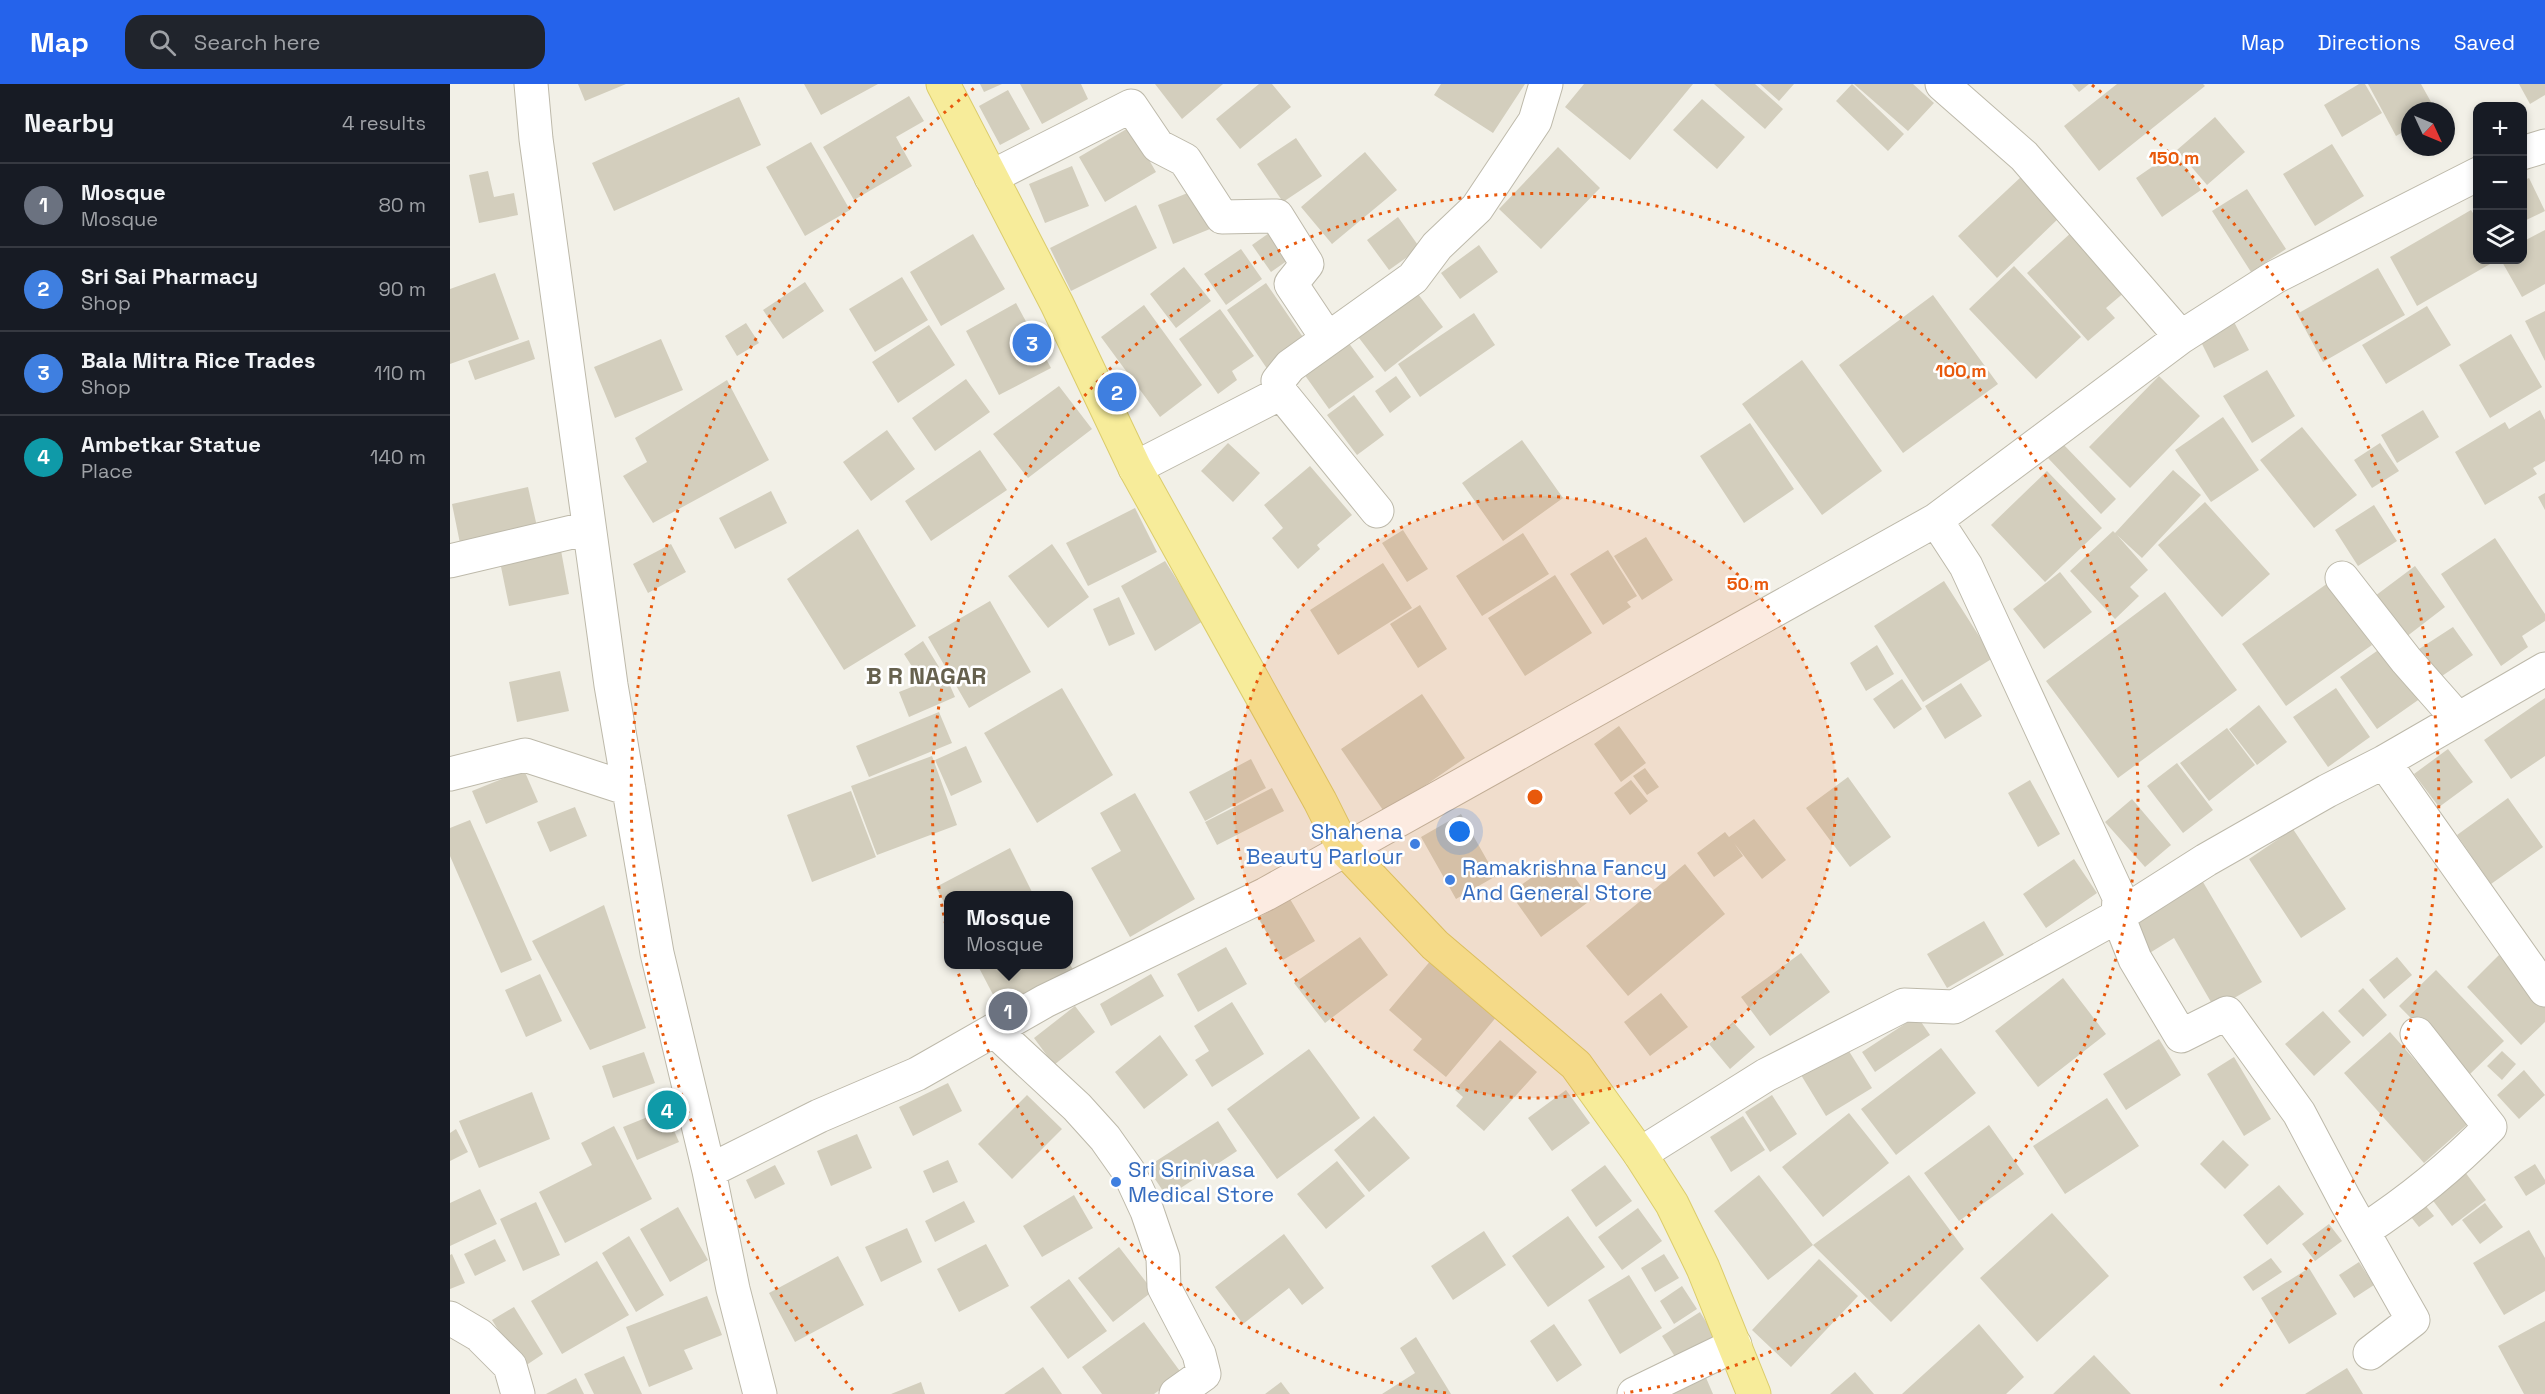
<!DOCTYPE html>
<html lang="en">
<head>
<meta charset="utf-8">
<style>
  body { margin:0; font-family:"Space Grotesk",sans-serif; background:#20242c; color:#f1f3f6 }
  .controls { position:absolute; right:18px; top:18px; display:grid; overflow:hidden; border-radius:12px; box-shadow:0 3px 9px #0003 }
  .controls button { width:54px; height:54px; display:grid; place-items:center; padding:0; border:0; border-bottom:2px solid #363941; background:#171b24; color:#f1f3f6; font:30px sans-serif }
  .compass { position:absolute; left:1951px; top:18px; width:54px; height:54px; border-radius:50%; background:#171b24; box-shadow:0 3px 9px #0003; rotate:134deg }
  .you { position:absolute; left:1010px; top:748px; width:21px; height:21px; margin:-15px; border:4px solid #fff; border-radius:50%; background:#1a73e8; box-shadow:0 0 0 9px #1a73e833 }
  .badge { display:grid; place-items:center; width:39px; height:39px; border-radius:50%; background:#2563eb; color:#fff; font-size:20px; font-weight:700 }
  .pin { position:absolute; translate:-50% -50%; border:3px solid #fff; box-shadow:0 2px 6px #0006 }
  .popup { position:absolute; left:494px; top:807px; width:129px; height:78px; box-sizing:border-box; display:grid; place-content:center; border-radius:12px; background:#171b24; filter:drop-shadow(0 2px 4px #0005); font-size:20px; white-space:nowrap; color:#9ea1a6 }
  .popup b { font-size:22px; color:#f1f3f6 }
  .popup::after { content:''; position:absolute; left:50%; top:100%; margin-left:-12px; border:12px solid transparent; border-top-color:#171b24 }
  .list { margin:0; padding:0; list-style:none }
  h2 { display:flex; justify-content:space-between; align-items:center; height:78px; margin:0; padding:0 24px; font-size:26px }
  h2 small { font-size:20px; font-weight:400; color:#9ea1a6 }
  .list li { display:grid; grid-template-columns:39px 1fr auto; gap:18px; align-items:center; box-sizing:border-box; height:84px; padding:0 24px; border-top:2px solid #363941 }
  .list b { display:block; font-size:22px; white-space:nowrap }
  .list p { margin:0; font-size:20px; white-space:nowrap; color:#9ea1a6 }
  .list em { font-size:20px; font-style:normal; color:#9ea1a6 }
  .icon { flex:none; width:33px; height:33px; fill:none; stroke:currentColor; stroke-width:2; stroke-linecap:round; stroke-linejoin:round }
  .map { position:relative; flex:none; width:2095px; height:1310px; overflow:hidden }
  header { display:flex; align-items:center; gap:36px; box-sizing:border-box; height:84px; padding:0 30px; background:#2563eb; color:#fff }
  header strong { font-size:28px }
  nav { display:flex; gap:33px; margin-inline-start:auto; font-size:21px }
  .search { width:420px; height:54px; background:#20242c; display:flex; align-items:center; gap:15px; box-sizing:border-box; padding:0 21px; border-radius:18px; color:#9ea1a6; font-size:22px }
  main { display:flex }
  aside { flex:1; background:#171b24 }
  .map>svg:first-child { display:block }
  .building { fill:#d3cebd }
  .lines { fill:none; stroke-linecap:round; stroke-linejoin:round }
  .minor-casing { stroke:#bdb9aa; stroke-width:35 }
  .major-casing { stroke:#dbcc6b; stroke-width:35 }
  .minor { stroke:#fff; stroke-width:33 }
  .major { stroke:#f7ec9a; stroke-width:33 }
  .ring { fill:none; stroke:#e8590c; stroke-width:3; stroke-dasharray:3 6 }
  .shop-dot { fill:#3f7fe0; stroke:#fff; stroke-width:2 }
  .labels { text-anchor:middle; stroke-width:5; stroke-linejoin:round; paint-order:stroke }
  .shop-label { font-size:22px; fill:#366cbe; stroke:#fff; text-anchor:start }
  .neighbourhood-label { font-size:24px; font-weight:bold; fill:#66614e; stroke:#fff }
  .centre { fill:#e8590c; stroke:#fff; stroke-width:3 }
  .ring-label { font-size:18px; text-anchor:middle; font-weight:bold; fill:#e8590c; stroke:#fff; stroke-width:5; stroke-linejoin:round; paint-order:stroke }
</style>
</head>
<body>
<header>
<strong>Map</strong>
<div class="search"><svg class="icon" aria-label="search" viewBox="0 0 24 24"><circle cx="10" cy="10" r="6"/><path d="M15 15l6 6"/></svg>Search here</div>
<nav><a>Map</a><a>Directions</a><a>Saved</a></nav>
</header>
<main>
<aside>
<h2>Nearby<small>4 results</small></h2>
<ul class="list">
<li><span class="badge" style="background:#6b7280">1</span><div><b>Mosque</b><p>Mosque</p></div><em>80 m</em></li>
<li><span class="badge" style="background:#3f7fe0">2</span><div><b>Sri Sai Pharmacy</b><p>Shop</p></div><em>90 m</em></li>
<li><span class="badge" style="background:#3f7fe0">3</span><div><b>Bala Mitra Rice Trades</b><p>Shop</p></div><em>110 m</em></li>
<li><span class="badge" style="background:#0f9aa8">4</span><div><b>Ambetkar Statue</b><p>Place</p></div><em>140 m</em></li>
</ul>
</aside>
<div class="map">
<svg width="2095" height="1310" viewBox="0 0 2095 1310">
  <rect width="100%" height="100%" fill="#f2f0e7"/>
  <path class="building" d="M128,0H176L135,17Z
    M354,0H428L371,31Z
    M530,0H552L534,8Z
    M570,0H631L638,15L592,40Z
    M705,0H773L732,35Z
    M809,0H822L841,23L790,65L766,35Z
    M991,0H1075L1043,49L984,11Z
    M1134,0H1243L1180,76L1115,23Z
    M1264,0H1305L1333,25L1315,45Z
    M1310,0H1344L1329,17Z
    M1402,0L1454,50L1438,67L1386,17Z
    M1404,0H1463L1484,19L1458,47Z
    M1622,0H1639L1629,8Z
    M1667,0H1753L1755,2L1649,87L1614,42Z
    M1909,0H1915L1932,29L1892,53L1874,21Z
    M1918,0H1971L1986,27H1960V44L1946,52Z
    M2069,0H2095V11L2080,20Z
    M558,6L580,45L550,61L529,22Z
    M459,12L474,37L446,53L462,82L404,116L373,63Z
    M289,13L311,61L164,127L142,79Z
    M1252,15L1295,53L1267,85L1223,46Z
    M1765,33L1795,68L1757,101L1727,66Z
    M680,43L706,88L655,118L629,73Z
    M846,54L872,92L833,118L807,80Z
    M361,58L400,126L355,152L316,83Z
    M1882,60L1914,112L1865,142L1833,90Z
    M1108,63L1150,104L1091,165L1049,125Z
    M1725,67L1751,106L1712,133L1686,94Z
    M915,68L947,106L882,160L851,123Z
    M622,82L639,122L595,139L579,100Z
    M38,87L44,113L64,109L68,131L29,139L19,91Z
    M1572,92L1611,132L1547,194L1508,152Z
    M2079,94L2095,127L2072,138V97Z
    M1797,105L1836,165L1801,188L1762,127Z
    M745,106L760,145L723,160L708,121Z
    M686,121L707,164L621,207L600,164Z
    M2021,126L2028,137V176H2047L1967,222L1940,173Z
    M948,133L970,164L939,186L917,156Z
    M2095,146V200L2072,213L2051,176H2072V158Z
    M822,147L841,174L821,188L802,161Z
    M1623,147L1676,207L1656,224L1665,234L1638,257L1577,189Z
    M523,150L555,205L491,242L460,188Z
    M1029,161L1048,188L1010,215L991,189Z
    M791,165L812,195L776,221L754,190Z
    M1564,182L1631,253L1586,295L1519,225Z
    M734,183L761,217L726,244L700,210Z
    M1928,184L1955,231L1873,278L1847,230Z
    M45,189L69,255L0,280V205Z
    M452,193L478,236L425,268L399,225Z
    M355,198L374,227L333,255L313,226Z
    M816,199L859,262L820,289L777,226Z
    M965,206L993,243L935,288L906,250Z
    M1483,211L1548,300L1453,369L1389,281Z
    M566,219L601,284L549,311L516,247Z
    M694,221L752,301L710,333L651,253Z
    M1977,222L2001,261L1936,300L1912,261Z
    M770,225L804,272L782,287L787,296L768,310L729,255Z
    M2095,227V277L2075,237Z
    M1024,229L1045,261L970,313L948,280Z
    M1784,238L1799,266L1764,284L1750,256Z
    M296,239L309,259L287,272L275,252Z
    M479,241L505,281L448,319L422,278Z
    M2061,250L2092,303L2040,334L2009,281Z
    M211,255L233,306L165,334L144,283Z
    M79,256L85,275L25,296L18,277Z
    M898,258L924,293L879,325L854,290Z
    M1352,276L1432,387L1372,431L1292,320Z
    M1817,286L1845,332L1802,359L1773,312Z
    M946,292L961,313L940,329L925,307Z
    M1709,292L1750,332L1680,404L1639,363Z
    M516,295L540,328L485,367L462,334Z
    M277,296L319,376L203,439L173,392L197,378L185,354Z
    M609,302L642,345L578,394L543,350Z
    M904,311L934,351L907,371L877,331Z
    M1973,326L1989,353L1947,379L1931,351Z
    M2090,326L2095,336V377L2083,384L2087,390L2035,421L2005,368L2055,338L2059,345Z
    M1773,333L1809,386L1761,418L1725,366Z
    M1300,339L1344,405L1294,439L1250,372Z
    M1852,343L1907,411L1864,444L1810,376Z
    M437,346L465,385L421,417L393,378Z
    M1072,356L1113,414L1053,457L1012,399Z
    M778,359L810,389L783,418L751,387Z
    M1930,359L1949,387L1922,404L1904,376Z
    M1613,360L1666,415L1651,430L1598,374Z
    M530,366L557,406L481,457L455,417Z
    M860,382L902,431L867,461L870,465L848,485L822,454L833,444L814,421Z
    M1723,386L1751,411L1692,474L1667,451L1698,486L1680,503L1689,512L1665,535L1620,487L1663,447L1665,449Z
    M1597,387L1652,444L1595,498L1541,441Z
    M78,403L88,447L11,464L2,420Z
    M321,407L337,439L285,465L269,434Z
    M2095,409V426L2088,413Z
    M1755,418L1820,490L1772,533L1708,461Z
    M1924,421L1947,457L1908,482L1885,446Z
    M685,424L707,468L638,502L616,459Z
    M408,445L466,542L394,586L337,495Z
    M953,446L978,485L957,498L932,459Z
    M1073,449L1099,490L1032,532L1006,492Z
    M1196,453L1223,496L1192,516L1164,472Z
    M2045,454L2095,530V537L2072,552L2078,563L2051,582L1991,490Z
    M221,460L236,488L198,509L183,480Z
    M602,460L639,513L598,544L558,492Z
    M110,461L119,510L59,522L49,473Z
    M1158,466L1187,512L1177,518L1181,523L1153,541L1120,490Z
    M715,477L753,537L705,567L671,502Z
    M933,479L962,524L888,571L860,526Z
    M1965,482L1995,523L1956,553L1925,512Z
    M1610,488L1642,528L1594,565L1563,525Z
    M1105,491L1142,549L1075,592L1038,534Z
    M1494,497L1543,574L1473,618L1424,542Z
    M1878,499L1922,561L1836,622L1792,560Z
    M1715,508L1787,606L1668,694L1596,597Z
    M669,513L685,550L659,562L643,525Z
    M540,517L581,588L519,624L478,553Z
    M970,521L997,565L968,584L940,540Z
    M2003,543L2023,571L1986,596L1966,567Z
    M473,557L489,583L470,595L454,570Z
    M1427,561L1444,590L1416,607L1400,579Z
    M1934,562L1971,614L1927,645L1890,593Z
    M110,587L119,627L67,638L59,598Z
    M495,590L505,613L459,633L449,608Z
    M1452,595L1472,625L1444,645L1423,615Z
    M1511,599L1532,632L1495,655L1475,622Z
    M612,604L663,691L587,739L534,649Z
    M1886,604L1920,653L1878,683L1843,633Z
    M972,610L1015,674L935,729L891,665Z
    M2095,614V672L2061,695L2034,656Z
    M1809,621L1837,658L1807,681L1779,645Z
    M489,628L502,659L419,693L406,662Z
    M1169,642L1196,679L1171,698L1144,660Z
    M1777,644L1805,681L1759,717L1730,679Z
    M516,662L532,698L501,712L485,676Z
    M1998,665L2023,698L1989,723L1964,690Z
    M482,672L507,741L427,771L401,702Z
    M801,675L816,704L755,737L739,708Z
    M1727,679L1763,726L1733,749L1697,702Z
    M1195,684L1209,703L1197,711L1183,692Z
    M74,686L88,718L36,740L22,707Z
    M1398,693L1441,753L1400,783L1356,724Z
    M1181,696L1198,717L1180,731L1164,709Z
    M1580,696L1610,750L1588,763L1558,709Z
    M822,704L834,727L767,761L755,738Z
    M401,707L426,773L362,798L337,731Z
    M685,709L745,815L680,853L641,784L671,767L650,729Z
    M2058,714L2093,763L2041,800L2007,751Z
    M1682,715L1721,761L1695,783L1655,738Z
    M125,723L137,752L100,768L87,738Z
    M1011,730L1046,792L1006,815L971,753Z
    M1304,735L1336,776L1312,795L1284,759L1293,772L1264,793L1247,769L1275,748L1279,753Z
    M20,736L82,876L51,889L0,772V744Z
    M1843,745L1896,825L1851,854L1799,775Z
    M560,764L584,812H498V826L486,803Z
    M1110,773L1141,816L1091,853L1060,809Z
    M1624,775L1647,809L1596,844L1573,810Z
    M1235,780L1275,830L1178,912L1136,862Z
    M1753,798L1812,898L1765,925L1724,854L1698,870L1680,840Z
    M840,815L865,857L833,876L808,834Z
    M154,821L196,944L140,966L82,857Z
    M1534,837L1554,871L1497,904L1477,870Z
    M910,853L938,891L875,939L844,899Z
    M776,863L797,900L748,928L727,890Z
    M1351,869L1380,908L1320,952L1291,913Z
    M2049,871L2095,923V938L2071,961L2017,903Z
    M1947,873L1962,891L1934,915L1919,896Z
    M982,875L1048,931L996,993L963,966L972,955L939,926Z
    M618,876L623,886L550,924L527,880H618Z
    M1986,886L2054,957L2018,992L1949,922Z
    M90,890L112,937L76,953L55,906Z
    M701,890L714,912L661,942L650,920Z
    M1613,894L1656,950L1588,1003L1545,947Z
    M1913,904L1937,931L1913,953L1888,927Z
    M1211,909L1238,943L1200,972L1174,938Z
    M782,918L814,970L762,1003L745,976L759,967L744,942Z
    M625,922L645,948L604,981L584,954Z
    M1873,927L1901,958L1864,992L1835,960Z
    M1467,932L1480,951L1425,988L1412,968Z
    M1283,938L1305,963L1280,985L1259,960Z
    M1940,948L2020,1038L1974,1079L1894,989Z
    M710,951L738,991L694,1025L665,988Z
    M1709,955L1731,991L1676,1026L1653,990Z
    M1050,956L1087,988L1034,1047L1006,1022L1013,1013L1005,1006Z
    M1397,964L1422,1004L1376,1032L1351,991Z
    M1491,964L1526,1009L1446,1071L1411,1025Z
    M859,965L910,1034L827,1095L777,1025Z
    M2052,967L2066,980L2052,996L2037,982Z
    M194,968L205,999L163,1014L152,982Z
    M1784,973L1821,1035L1794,1052L1757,990Z
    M2074,986L2095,1011L2069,1035L2047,1011Z
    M498,999L512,1027L463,1052L449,1023Z
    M1116,1006L1140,1039L1102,1067L1078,1034Z
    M82,1008L100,1055L29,1084L9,1037Z
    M577,1011L612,1045L562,1095L528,1060Z
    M1322,1011L1347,1050L1320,1068L1295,1028Z
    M1657,1014L1689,1062L1615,1110L1583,1062Z
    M215,1026L229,1058L187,1076L173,1043Z
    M1399,1029L1439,1079L1373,1133L1332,1083Z
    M924,1032L960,1074L919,1108L884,1066Z
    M1293,1032L1315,1066L1281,1088L1260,1053Z
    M768,1037L787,1067L717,1113L697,1083Z
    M1539,1041L1574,1090L1509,1137L1474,1089Z
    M164,1042L202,1115L115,1159L89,1108L142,1081L131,1059Z
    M6,1045L18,1068L0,1077V1049Z
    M407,1050L422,1084L381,1102L367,1067Z
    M1773,1056L1799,1081L1775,1105L1750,1080Z
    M498,1076L508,1098L483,1109L473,1087Z
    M887,1077L915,1112L876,1145L847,1110Z
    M2085,1080L2095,1096V1100L2076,1112L2064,1093Z
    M325,1081L335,1100L305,1115L296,1096Z
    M1155,1081L1182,1117L1146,1143L1121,1106Z
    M2012,1084L2036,1116L2002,1142L1978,1110Z
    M1309,1091L1363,1161L1459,1091L1514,1165L1441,1238L1363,1161L1318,1196L1264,1127Z
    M1829,1101L1854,1130L1817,1161L1793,1131Z
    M30,1105L47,1140L0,1162V1119Z
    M624,1111L643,1144L592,1173L573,1142Z
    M1971,1116L1984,1132L1969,1143L1957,1128Z
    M514,1117L525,1138L485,1158L475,1137Z
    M86,1118L110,1171L73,1187L50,1135Z
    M2035,1119L2053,1143L2030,1160L2012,1136Z
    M228,1123L258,1176L220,1198L190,1145Z
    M1188,1124L1212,1157L1172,1186L1148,1153Z
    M1602,1129L1659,1192L1587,1258L1530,1194Z
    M1118,1132L1155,1183L1098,1223L1062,1172Z
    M1879,1140L1892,1157L1865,1177L1852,1160Z
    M457,1144L472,1178L431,1198L415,1163Z
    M2079,1146L2095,1174V1207L2054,1231L2023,1179Z
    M1034,1147L1056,1181L1003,1216L981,1182Z
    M834,1150L874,1204L852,1221L839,1204L793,1240L765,1203Z
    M179,1152L214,1211L186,1228L152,1169Z
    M45,1155L56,1177L25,1192L14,1170Z
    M536,1160L559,1202L509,1228L487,1185Z
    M669,1163L703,1207L663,1238L628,1194Z
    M2,1170L15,1199L0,1205V1171Z
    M1214,1170L1229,1194L1205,1208L1191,1184Z
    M388,1172L414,1221L345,1258L319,1209Z
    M1821,1174L1832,1188L1803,1207L1793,1193Z
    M1369,1175L1408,1212L1341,1283L1302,1246Z
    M147,1177L179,1231L112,1270L81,1217Z
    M1909,1178L1924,1201L1904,1214L1889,1191Z
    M1859,1184L1887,1230L1839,1260L1811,1214Z
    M1179,1191L1212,1244L1170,1270L1138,1216Z
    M619,1195L657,1247L618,1275L580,1223Z
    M1232,1202L1247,1225L1224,1240L1210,1217Z
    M257,1212L272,1251L234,1266L243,1285L199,1303L176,1243Z
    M64,1223L93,1270L72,1284L42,1236Z
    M1250,1228L1270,1260L1232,1284L1212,1252Z
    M2095,1237V1310H2074L2048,1262Z
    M694,1238L732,1290L704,1310H652L632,1283Z
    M1104,1240L1132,1281L1107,1298L1080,1257Z
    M1529,1240L1574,1293L1556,1310H1452Z
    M966,1253L1001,1310H932L965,1289L950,1264Z
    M1644,1271L1681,1310H1603Z
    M174,1272L192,1310H144L134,1290Z
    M593,1283L612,1310H554Z
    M1897,1284L1913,1310H1855Z
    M1405,1288L1424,1310H1380Z
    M1254,1289L1263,1310H1208Z
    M126,1294L134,1310H96Z
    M471,1298L475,1310H441Z
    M831,1298L840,1310H815Z"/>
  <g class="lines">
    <g class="minor-casing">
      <path id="minor" d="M81,0L86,55L161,601L207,869L259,1087L283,1205L310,1310
        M1492,0L1574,72L1731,253
        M2072,69L2095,62
        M541,93L681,22L708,62L735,76L772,133L827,132L857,180L841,200L877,254
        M831,309L927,427
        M685,384L831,309L828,297L840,282L963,194L987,162L1027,124L1085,37L1096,0
        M1486,436L1516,482L1669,813L1668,832L1685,875L1731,952L1777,929L1849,1029L1895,1116L1963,1236L1920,1269
        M0,477L139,444
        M1892,494L1956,576L2008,635
        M1934,678L2095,906
        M0,690L75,671L179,705
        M544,946L627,1023L655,1054L679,1088L697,1127L713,1174L714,1203L749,1270L754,1290L726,1310
        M1190,1070L1316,991L1454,921L1504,923L1668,832L1756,776L1877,707L1934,678L2095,585
        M259,1087L369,1032L467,990L595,917L816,810L1486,436L1731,253L1825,193L2028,90
        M1913,1147C1959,1117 2001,1083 2040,1043L1967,950
        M0,1234L29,1251L60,1282L68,1310
        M1184,1310L1285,1261"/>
    </g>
    <g class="major-casing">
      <path id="major" d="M493,0L607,220L685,384L870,717L894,765L985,861L1126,981L1190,1070L1222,1120L1253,1184L1304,1310"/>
    </g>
    <use href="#minor" class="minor"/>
    <use href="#major" class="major"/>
  </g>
  <circle cx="1085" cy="713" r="301" fill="#e8590c" fill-opacity=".12"/>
  <g class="ring">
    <circle cx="1085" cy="713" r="301"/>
    <path d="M996 1309A603 603 0 1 1 1174 1309"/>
    <path d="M403 1306A904 904 0 0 1 528 1M1642 1A904 904 0 0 1 1767 1306"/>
  </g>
  <g class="shop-dot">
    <circle cx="965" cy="760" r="6"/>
    <circle cx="1000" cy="796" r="6"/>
    <circle cx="666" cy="1098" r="6"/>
  </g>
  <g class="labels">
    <g class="shop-label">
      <text x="953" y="755" text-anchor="end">Shahena<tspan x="953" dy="25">Beauty Parlour</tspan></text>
      <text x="1012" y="791">Ramakrishna Fancy<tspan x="1012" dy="25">And General Store</tspan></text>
      <text x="678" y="1093">Sri Srinivasa<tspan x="678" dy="25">Medical Store</tspan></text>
    </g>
    <g class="neighbourhood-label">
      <text x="476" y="600">B R NAGAR</text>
    </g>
  </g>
  <circle cx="1085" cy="713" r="9" class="centre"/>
  <g class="ring-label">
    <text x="1724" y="80">150 m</text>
    <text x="1511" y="293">100 m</text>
    <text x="1298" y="506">50 m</text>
  </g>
</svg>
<div class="controls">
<button>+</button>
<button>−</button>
<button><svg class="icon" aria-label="layers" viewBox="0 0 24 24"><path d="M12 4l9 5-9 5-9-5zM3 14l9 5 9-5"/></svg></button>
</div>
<svg class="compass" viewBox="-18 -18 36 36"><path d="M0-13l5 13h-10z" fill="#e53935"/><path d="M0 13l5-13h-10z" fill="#9ea1a6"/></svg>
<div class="you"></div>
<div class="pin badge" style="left:558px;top:927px;background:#6b7280">1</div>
<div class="popup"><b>Mosque</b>Mosque</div>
<div class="pin badge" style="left:667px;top:308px;background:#3f7fe0">2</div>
<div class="pin badge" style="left:582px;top:259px;background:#3f7fe0">3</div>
<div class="pin badge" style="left:217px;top:1026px;background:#0f9aa8">4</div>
</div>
</main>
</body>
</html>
